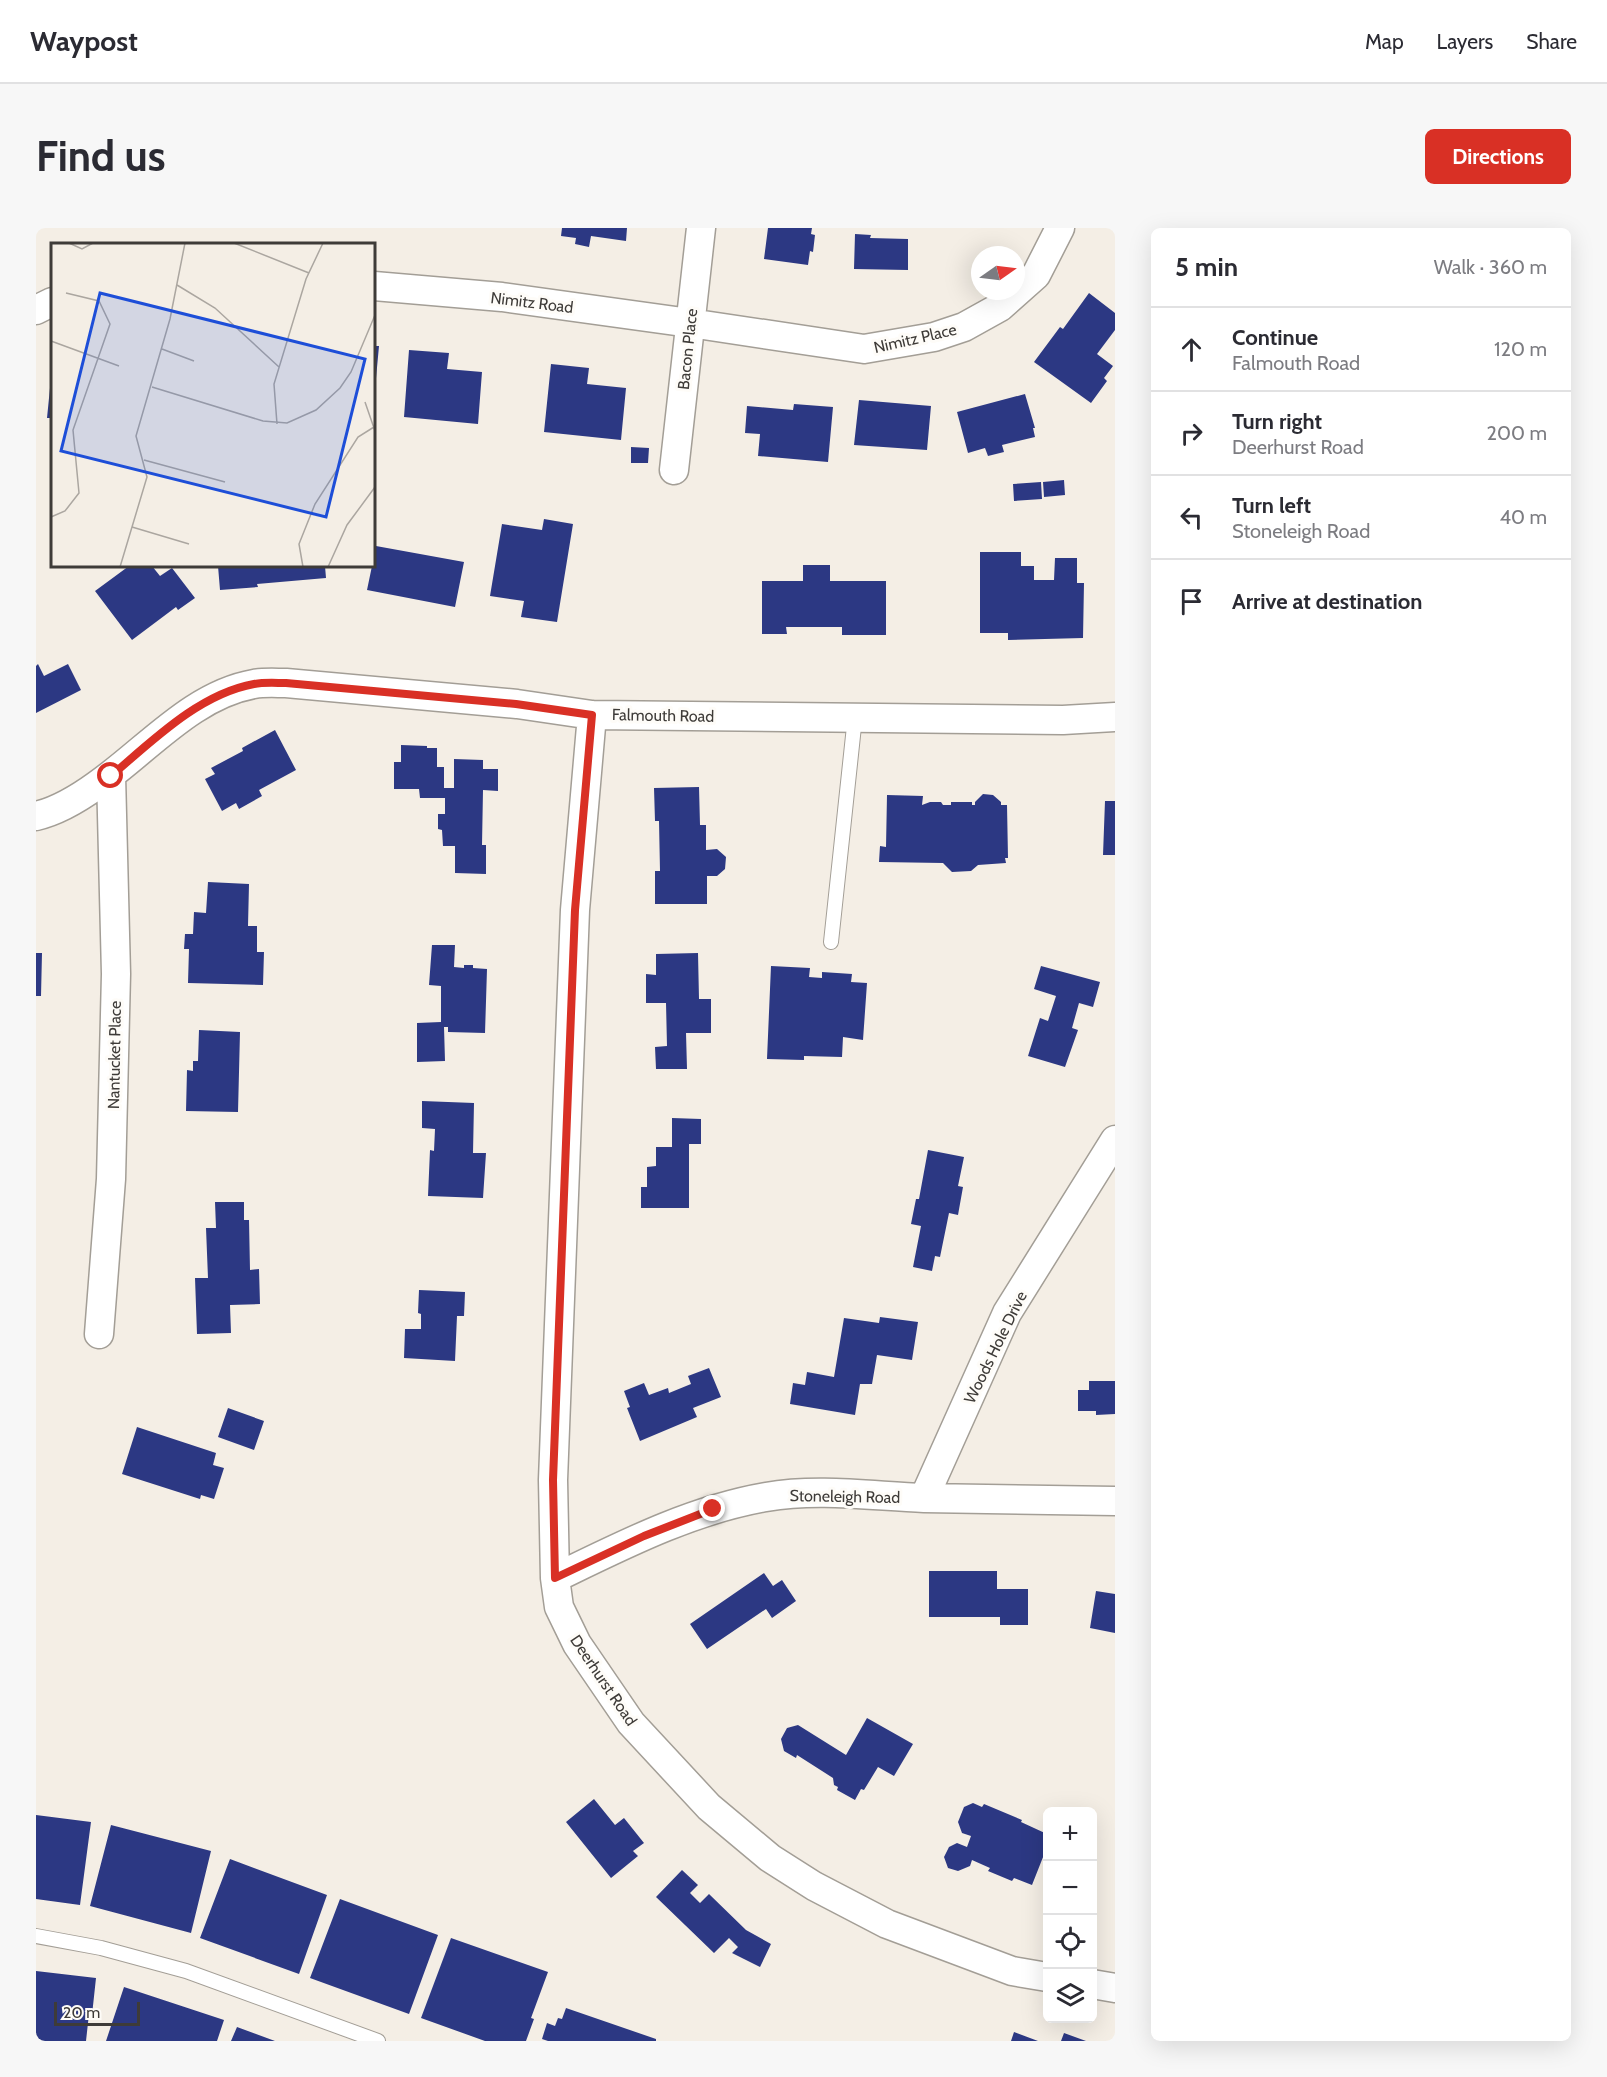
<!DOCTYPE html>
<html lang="en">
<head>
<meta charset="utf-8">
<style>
  body { margin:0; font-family:Cabin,sans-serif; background:#f7f7f7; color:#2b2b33 }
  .controls { position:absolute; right:18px; bottom:18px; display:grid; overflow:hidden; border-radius:9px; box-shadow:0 6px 24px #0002 }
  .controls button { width:54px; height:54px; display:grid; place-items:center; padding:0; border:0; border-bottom:2px solid #e1e1e2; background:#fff; color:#2b2b33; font:30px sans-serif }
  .compass { position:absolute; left:935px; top:18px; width:54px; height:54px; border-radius:50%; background:#fff; box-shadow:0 6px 24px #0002; rotate:76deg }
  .scale { position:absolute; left:18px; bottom:15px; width:86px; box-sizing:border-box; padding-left:6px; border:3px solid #3e3b38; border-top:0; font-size:16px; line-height:21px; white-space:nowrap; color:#3e3b38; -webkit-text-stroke:4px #fefcf8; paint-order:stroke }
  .stop { position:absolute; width:18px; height:18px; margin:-14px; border:4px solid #d93025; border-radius:50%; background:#fff }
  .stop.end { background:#d93025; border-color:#fff; box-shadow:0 2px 6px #0008 }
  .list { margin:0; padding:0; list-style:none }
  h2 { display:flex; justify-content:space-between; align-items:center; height:78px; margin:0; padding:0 24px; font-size:26px }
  h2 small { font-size:20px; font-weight:400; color:#7c7c81 }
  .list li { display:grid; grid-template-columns:39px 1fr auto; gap:18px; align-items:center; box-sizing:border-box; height:84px; padding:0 24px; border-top:2px solid #e1e1e2 }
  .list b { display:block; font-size:22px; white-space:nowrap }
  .list p { margin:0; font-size:20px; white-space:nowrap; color:#7c7c81 }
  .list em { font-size:20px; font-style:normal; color:#7c7c81 }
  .icon { flex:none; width:33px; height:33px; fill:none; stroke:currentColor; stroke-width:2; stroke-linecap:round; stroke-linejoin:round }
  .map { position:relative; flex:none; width:1079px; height:1813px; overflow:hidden; border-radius:9px }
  header { display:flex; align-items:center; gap:36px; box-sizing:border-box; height:84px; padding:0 30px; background:#fff; border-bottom:2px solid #e1e1e2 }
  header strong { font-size:28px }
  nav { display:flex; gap:33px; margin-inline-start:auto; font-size:21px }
  .intro { display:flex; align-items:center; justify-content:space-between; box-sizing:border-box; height:144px; padding:0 36px }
  h1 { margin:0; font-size:42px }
  .button { padding:15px 27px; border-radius:9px; background:#d93025; color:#fff; font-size:21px; font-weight:700 }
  main { display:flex; gap:36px; padding:0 36px }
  aside { flex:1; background:#fff; border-radius:9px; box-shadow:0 6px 24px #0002 }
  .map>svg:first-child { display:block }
  .building { fill:#2c3883 }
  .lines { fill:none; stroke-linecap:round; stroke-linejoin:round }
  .service-casing { stroke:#a39e96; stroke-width:16 }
  .minor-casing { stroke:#a39e96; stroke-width:31 }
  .service { stroke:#fff; stroke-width:14 }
  .minor { stroke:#fff; stroke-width:28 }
  .route { stroke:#d93025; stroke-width:8 }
  .labels { text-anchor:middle; stroke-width:6; stroke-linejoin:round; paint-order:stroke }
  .street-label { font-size:16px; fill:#3e3b38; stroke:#fefcf8 }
  .inset-road { fill:none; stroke:#aba6a0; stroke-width:1.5 }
  .view { fill:#1d4ed8; fill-opacity:0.15; stroke:#1d4ed8; stroke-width:3 }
  .inset-edge { fill:none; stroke:#3e3b38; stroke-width:3 }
</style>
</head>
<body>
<header>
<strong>Waypost</strong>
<nav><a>Map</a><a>Layers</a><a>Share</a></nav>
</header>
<div class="intro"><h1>Find us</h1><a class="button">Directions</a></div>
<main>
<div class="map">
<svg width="1079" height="1813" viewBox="0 0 1079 1813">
  <rect width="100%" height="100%" fill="#f4eee5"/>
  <path class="building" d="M526,0H591L590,13L555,8L553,19L539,16L540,10L525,8Z
    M732,0H776L775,6L779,7L777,24L774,23L772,37L728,31Z
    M819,6L835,7L834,10L872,11V42L818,41Z
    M1053,65L1079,85V102L1061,126L1077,138L1068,150L1071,153L1055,175L998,134L1024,99L1027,101Z
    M338,118H343L339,161H338Z
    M373,122L413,125L411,141L446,144L442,196L368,189Z
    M515,136L553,140L551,156L590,160L585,212L508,204Z
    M15,150H16V190H11Z
    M989,166L999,200H997L999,209L966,217L968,224L952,228L949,220L932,225L921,184Z
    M823,172L895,178L891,222L818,217Z
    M758,176L797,179L792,234L722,228L724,206L709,205L711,178L757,182Z
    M595,219L613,220L612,235H595Z
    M1028,252L1029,267L1008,269L1007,254Z
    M1005,254L1006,271L978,273L977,256Z
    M508,291L537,296L521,394L485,389L488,373L454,368L466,296L506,302Z
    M340,318L428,334L419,379L331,362L336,338H338Z
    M944,324H985V338H998V352H1018L1019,330H1041V355H1048L1047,410L972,412V405H944Z
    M767,337H794V353H850V407H806V399H750L751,406H726V353H767Z
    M93,338H116L124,348L136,340L159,370L142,382L140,379L96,412L59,363Z
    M182,338H289L290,350L221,356L222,359L184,362Z
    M2,436L8,448L32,436L45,462L0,485V438Z
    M239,502L260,542L223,562L226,568L203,581L200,575L186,583L169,551L179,546L175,540L207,523L206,520Z
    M365,517L391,518V520H401V539H408V560H418V531L447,532V541H462V563L447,562L446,617H450V646L419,645V618H407L406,602L402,601V586H409V570H384L383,561H358V534H365Z
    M663,559L664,597H670V622L681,621L690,629L689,641L681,648H671V676H619V643H624L623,593H619L618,560Z
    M947,566L957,567L965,574V577H971L972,630H969L970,635L942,637L935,643L916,644L907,635L843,634L844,618L850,619L851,567L887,568L886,577L894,574H905L907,577H915V574H936V577H939V574Z
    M1069,573H1079V627H1067Z
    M172,654L213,656L212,698H221V724H228L227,757L152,755L153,721H148L149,706H157L158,684L170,685Z
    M396,717H419L418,739L428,740V737H437V740L451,741L449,805L412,804V799H408L409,833L381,834V795L405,794V758L393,757Z
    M0,725H6L5,768H0Z
    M662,725L663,771H675V805H650L651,841H620L619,819L631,818L630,775H610V746L620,747V726Z
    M735,738L774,740L773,749L786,750V744L816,746L815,754L831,755L827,812L807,809L806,829L768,828V832L731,831Z
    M1005,738L1064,754L1057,779L1043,775L1036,800L1042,802L1029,839L992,828L1004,790L1012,793L1020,768L998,761Z
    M163,802L204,804L202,884L150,883L151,842L157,843V833H162Z
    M386,873L438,875L437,925H450L447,970L392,968L394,922L398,923L399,901L386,900Z
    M636,890L665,891V916H653V980H605V959H611V939L620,938V919H636Z
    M892,922L928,929L922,958L927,959L922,987L913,985L904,1029L899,1028L896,1043L877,1039L885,998L875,996L880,971H883Z
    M179,974H208V992H213L214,1042L223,1041L224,1076L194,1077L195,1105L161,1106L159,1050H172L170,1000H180Z
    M383,1062L429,1064L428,1088H421L419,1133L368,1130L369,1101H385V1086L382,1085Z
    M844,1089L882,1094L876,1132L841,1127L836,1156H824L819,1187L754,1176L757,1155L769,1157L771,1144L798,1149L808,1090L843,1095Z
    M673,1140L685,1169L657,1180L661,1189L604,1213L591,1180L594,1179L588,1163L608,1155L613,1167L632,1160L633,1165L655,1156L652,1148Z
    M1053,1153H1079V1186L1060,1187V1183H1042V1162H1053Z
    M192,1180L228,1193L218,1222L182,1209Z
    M101,1199L180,1225L177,1237L188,1240L178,1271L165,1267L164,1271L86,1246Z
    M893,1343H961V1361H992V1397H964V1389H893Z
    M728,1345L737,1358L746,1352L760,1373L736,1390L730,1381L671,1421L654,1396Z
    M1060,1363L1079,1366V1405L1054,1400Z
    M831,1490L877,1516L858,1548L842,1539L828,1562L825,1561L819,1572L801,1562L802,1559L798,1557L797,1550L761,1527L760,1530L748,1523L745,1511L751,1500L762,1497L810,1527Z
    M558,1571L579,1597L588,1590L608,1615L597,1623L602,1628L575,1650L530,1594Z
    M937,1575L946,1579L948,1576L986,1592L985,1594L1011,1606V1619L996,1657L978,1650L976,1653L952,1643L954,1640L936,1632L934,1638L922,1643L912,1640L908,1629L913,1619L921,1615L931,1619L935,1608L926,1605L922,1594L928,1579Z
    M0,1587L55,1594L44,1677L0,1671Z
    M75,1597L175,1623L155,1705L54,1678Z
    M194,1631L291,1667L263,1746L164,1710Z
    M646,1642L662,1657L654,1665L664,1675L673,1666L710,1702L735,1716L724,1739L696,1725L702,1719L693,1710L678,1725L620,1669Z
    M304,1671L402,1707L373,1786L274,1750Z
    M415,1710L512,1744L495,1790L498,1791L490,1813H449L385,1790Z
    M0,1743L60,1750L56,1787L53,1786L50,1813H0Z
    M88,1759L188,1792L181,1813H70Z
    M530,1780L620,1811V1813H512L506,1811L511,1795L519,1798L522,1790L526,1791Z
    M201,1799L239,1813H195Z
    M978,1804L1002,1813H975Z
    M1028,1805L1050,1813H1025Z"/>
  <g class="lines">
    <g class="service-casing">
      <path id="service" d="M795,714L819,489
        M0,1708L65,1720L150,1743L342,1813"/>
    </g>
    <g class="minor-casing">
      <path id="minor" d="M338,58L466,69L654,95L828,121L898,109L928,99L964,79L1000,47L1024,0
        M0,82L16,74
        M638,242L665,0
        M556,487L539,682L517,1252L519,1350L523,1379L541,1416L595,1495L673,1579L734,1630L778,1658L851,1696L976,1743L1011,1749
        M0,588C22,583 43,570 61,557C110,523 156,467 218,456C228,454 240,455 250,455L481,476L556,487L1027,492L1079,489
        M63,1106L75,951L80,746L75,547
        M888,1270L971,1085L1079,912
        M519,1350C587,1317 655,1282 730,1269C782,1260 836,1268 888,1270C952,1271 1016,1272 1079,1273
        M1056,1756L1079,1760"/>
    </g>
    <use href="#service" class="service"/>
    <use href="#minor" class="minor"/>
  </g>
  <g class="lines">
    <path class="route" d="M75,548C116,513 163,466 218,456C228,454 240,455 250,455L480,476L556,487L539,682L517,1252L519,1350L608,1308L677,1281"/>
  </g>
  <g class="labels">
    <g class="street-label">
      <text transform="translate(496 74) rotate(7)" y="6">Nimitz Road</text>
      <text transform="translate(879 110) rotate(-13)" y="6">Nimitz Place</text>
      <text transform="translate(651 121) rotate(-84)" y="6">Bacon Place</text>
      <text transform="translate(627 487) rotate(1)" y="6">Falmouth Road</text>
      <text transform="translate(78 827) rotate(-89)" y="6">Nantucket Place</text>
      <text transform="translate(959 1119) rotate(-64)" y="6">Woods Hole Drive</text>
      <text transform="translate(809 1268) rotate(1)" y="6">Stoneleigh Road</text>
      <text transform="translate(568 1452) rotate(56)" y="6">Deerhurst Road</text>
    </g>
  </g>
  <g transform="translate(15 15)">
    <rect width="324" height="324" fill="#f4eee5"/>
    <path class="inset-road" d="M18,0L31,6L42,0M183,0L258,30M126,42L164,65L228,124M0,98L68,123M111,106L143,118M101,144L212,178L236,180L265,167L289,145L300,129L324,72M314,159L324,188M226,181L223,141L255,36L272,0M93,217L174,239M0,274L14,268L28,250L22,187L59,81L48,58L15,50M81,284L138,301M69,324L96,234L85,193L119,76L134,0M252,324L248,301L264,261L307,194L323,184M277,324L296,282L324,244"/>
    <path class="view" d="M49,50L314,116L275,274L10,208Z"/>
    <rect width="324" height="324" class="inset-edge"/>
  </g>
</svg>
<div class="controls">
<button>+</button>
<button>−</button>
<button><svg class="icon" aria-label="locate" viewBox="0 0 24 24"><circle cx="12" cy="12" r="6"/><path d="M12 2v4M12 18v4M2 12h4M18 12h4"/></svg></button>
<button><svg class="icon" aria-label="layers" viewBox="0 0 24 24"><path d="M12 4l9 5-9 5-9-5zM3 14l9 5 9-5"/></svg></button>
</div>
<svg class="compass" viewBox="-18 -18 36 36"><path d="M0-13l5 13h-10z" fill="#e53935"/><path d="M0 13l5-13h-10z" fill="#7c7c81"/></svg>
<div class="scale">20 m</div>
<div class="stop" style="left:75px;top:548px"></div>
<div class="stop end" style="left:677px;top:1281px"></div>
</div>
<aside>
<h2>5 min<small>Walk · 360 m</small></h2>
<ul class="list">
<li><svg class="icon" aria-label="ahead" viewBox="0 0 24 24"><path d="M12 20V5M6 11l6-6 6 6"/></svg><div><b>Continue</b><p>Falmouth Road</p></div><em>120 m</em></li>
<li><svg class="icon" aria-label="right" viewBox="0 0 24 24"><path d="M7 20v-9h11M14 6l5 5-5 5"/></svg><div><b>Turn right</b><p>Deerhurst Road</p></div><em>200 m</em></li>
<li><svg class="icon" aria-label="left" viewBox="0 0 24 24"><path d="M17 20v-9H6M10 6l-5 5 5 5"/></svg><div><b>Turn left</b><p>Stoneleigh Road</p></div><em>40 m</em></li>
<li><svg class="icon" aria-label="arrive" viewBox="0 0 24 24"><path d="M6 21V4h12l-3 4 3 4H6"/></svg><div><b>Arrive at destination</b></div></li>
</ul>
</aside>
</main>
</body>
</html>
